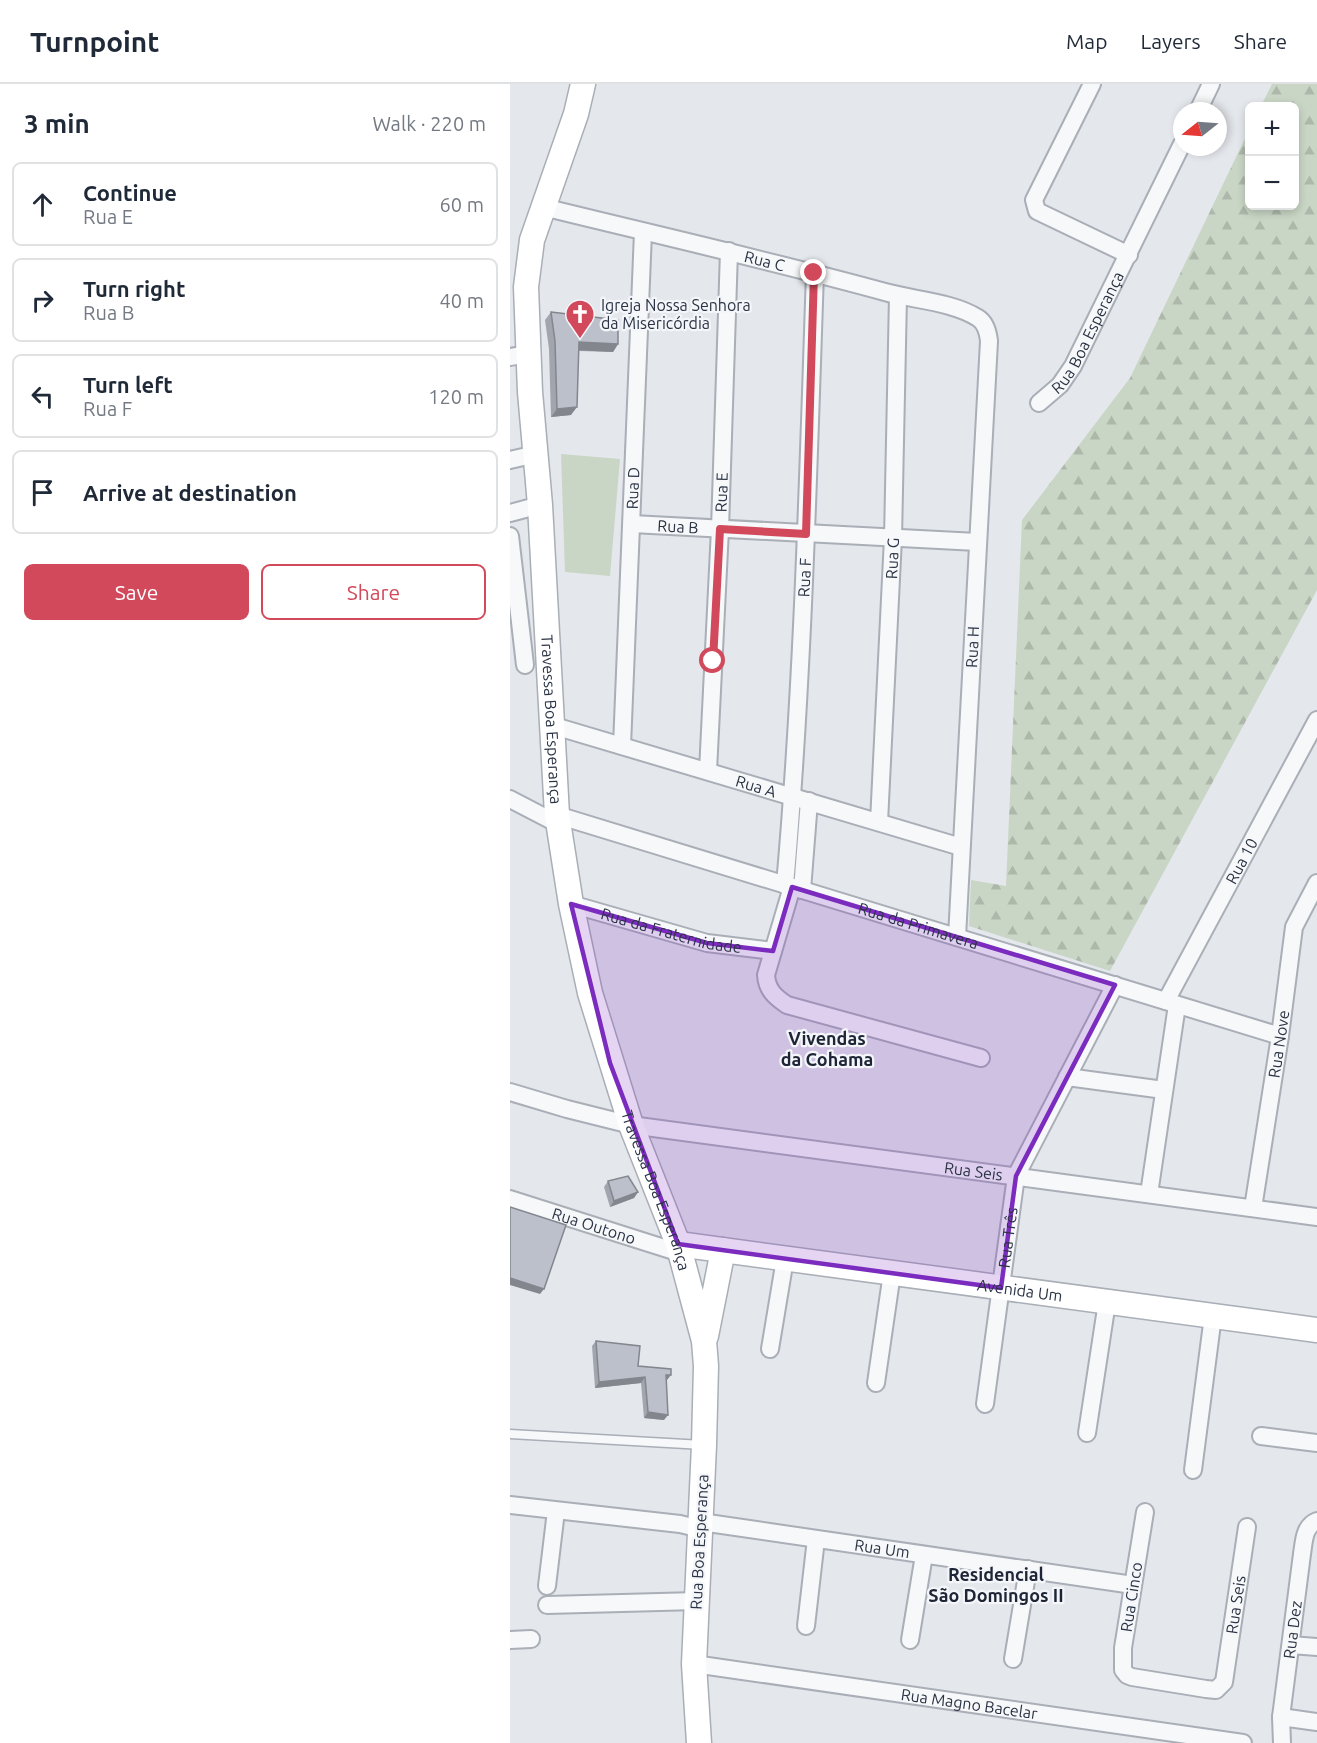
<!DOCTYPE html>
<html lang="en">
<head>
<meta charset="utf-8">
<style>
  body { margin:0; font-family:Ubuntu,sans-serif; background:#f6f6f7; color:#1f2937 }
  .controls { position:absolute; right:18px; top:18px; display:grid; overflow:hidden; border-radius:9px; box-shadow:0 3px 9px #0003 }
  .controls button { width:54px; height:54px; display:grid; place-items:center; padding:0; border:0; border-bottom:2px solid #e0e1e3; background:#fff; color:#1f2937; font:30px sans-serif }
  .compass { position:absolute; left:663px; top:18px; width:54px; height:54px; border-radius:50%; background:#fff; box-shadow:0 3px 9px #0003; rotate:253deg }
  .stop { position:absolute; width:18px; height:18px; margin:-14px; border:4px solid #d1495b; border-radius:50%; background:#fff }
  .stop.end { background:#d1495b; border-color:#fff; box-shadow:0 2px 6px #0008 }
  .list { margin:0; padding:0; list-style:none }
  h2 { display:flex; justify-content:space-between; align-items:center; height:78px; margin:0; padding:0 24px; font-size:26px }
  h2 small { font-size:20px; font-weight:400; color:#747a83 }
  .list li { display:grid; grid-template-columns:39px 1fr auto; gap:18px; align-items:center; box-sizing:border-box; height:84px; margin:0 12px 12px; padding:0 12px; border:2px solid #e0e1e3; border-radius:9px }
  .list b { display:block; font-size:22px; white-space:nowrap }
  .list p { margin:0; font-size:20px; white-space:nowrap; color:#747a83 }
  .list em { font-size:20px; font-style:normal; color:#747a83 }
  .actions { display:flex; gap:12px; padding:18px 24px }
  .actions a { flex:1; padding:14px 0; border:2px solid #d1495b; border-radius:9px; text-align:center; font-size:21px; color:#d1495b }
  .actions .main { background:#d1495b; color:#fff }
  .icon { flex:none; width:33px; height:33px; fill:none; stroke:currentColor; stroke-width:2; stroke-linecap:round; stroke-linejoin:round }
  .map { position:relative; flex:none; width:807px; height:1659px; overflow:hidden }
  header { display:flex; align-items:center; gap:36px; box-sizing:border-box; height:84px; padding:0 30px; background:#fff; border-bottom:2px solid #e0e1e3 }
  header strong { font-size:28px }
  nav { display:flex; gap:33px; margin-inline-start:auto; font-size:21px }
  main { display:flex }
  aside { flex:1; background:#fff }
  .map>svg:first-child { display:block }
  .forest { fill:url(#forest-firs) }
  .garden { fill:#c9d6c5 }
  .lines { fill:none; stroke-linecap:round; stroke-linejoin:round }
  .lane-casing { stroke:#a9aeb7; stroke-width:11 }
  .street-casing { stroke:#a9aeb7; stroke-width:20 }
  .secondary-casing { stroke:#a9aeb7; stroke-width:27 }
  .lane { stroke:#f7f8fa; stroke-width:8 }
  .street { stroke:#f7f8fa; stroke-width:16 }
  .secondary { stroke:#fff; stroke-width:24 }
  .wall { fill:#a1a5ae }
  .shaded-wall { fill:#83868d }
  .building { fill:#bbc0ca; stroke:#83868d; stroke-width:1.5 }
  .route { stroke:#d1495b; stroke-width:8 }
  .marked { fill:#7b2cbf; fill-opacity:0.2; stroke:#7b2cbf; stroke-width:4.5; stroke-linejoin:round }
  .labels { text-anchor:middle; stroke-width:4.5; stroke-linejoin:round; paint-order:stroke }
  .street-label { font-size:16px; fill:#2b3445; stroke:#f4f6f9 }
  .poi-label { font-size:16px; fill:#2b3445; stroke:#f4f6f9; text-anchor:start }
  .neighbourhood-label { font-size:18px; font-weight:bold; fill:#1d2536; stroke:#f4f6f9 }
</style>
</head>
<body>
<header>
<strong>Turnpoint</strong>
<nav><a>Map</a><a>Layers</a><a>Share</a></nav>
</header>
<main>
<aside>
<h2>3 min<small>Walk · 220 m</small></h2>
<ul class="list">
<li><svg class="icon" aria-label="ahead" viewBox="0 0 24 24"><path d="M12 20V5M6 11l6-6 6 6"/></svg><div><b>Continue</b><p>Rua E</p></div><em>60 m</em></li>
<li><svg class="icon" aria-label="right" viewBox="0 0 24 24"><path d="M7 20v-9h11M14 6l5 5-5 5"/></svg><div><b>Turn right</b><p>Rua B</p></div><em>40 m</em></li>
<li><svg class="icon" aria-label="left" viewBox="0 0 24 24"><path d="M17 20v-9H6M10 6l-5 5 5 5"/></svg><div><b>Turn left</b><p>Rua F</p></div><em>120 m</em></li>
<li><svg class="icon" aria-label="arrive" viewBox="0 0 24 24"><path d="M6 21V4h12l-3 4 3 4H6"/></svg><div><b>Arrive at destination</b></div></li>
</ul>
<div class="actions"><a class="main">Save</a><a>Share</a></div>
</aside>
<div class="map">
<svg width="807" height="1659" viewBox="0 0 807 1659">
  <defs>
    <pattern id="forest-firs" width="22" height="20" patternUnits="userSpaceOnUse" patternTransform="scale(1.5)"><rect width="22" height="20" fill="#c9d6c5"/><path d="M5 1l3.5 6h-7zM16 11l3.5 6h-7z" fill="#adb8ab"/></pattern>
  </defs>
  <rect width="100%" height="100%" fill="#e4e7ec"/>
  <path class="forest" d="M762,0H807V506L600,887L459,842L461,796L496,802L512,436L620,294L739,46L740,122H784V22H751Z"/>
  <path class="garden" d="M51,370L110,375L100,492L55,488Z"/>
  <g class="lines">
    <g class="lane-casing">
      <path id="lane" d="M0,1350L193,1361"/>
    </g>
    <g class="street-casing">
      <g id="street">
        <path d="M582,0L524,116L527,127L619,171"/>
        <path d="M688,27L701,0"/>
        <path id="s1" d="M33,123C147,151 262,177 375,208C404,216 443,218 468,234C476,239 478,248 479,257L447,853"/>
        <path d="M0,273L18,270"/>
        <path id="s2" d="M529,319L550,301L563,282L672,60"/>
        <path d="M0,376L26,370"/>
        <path d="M0,429L30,421"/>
        <path id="s3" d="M122,440L467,458"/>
        <path d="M0,452L15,581"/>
        <path id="s4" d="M41,641L451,763"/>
        <path id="s5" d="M112,662L133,148"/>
        <path id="s6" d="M198,687L210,445L219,167"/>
        <path d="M0,715L48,740"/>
        <path id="s7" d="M47,731L770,952"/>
        <path id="s8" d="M369,738L383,454L388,212"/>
        <path id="s9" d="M275,801C293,597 298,393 305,189"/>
        <path d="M282,803L256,891C257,906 265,913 277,921L471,974"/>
        <path d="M292,806L299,717"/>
        <path id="s10" d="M61,820L197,859L263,867"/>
        <path id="s11" d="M656,917L807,636"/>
        <path d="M557,993L654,1006"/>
        <path id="s12" d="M0,1008L57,1025L121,1041L807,1133"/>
        <path d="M639,1110L667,921"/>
        <path id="s13" d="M0,1115L170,1169"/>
        <path id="s14" d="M743,1124L770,952L784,843L807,799"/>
        <path d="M260,1265L275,1175"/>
        <path d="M366,1299L382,1189"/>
        <path id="s15" d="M475,1320L506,1092L605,901"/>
        <path d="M577,1349L597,1218"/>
        <path d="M751,1352L807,1359"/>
        <path d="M683,1386L703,1232"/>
        <path d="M0,1421L170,1440L191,1445"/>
        <path id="s16" d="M635,1428L613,1564V1586L617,1591L622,1593L696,1605L706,1606L714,1598L737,1443"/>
        <path id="s17" d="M191,1438L623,1501"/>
        <path d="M37,1502L46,1427"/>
        <path d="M37,1521L187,1517"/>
        <path d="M296,1542L306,1455"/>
        <path d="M0,1556L21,1555"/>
        <path d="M400,1556L414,1471"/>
        <path d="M781,1561L807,1563"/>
        <path d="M503,1575L518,1485"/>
        <path id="s18" d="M184,1580L733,1659"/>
        <path d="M771,1633L807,1638"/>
        <path id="s19" d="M772,1659L771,1633L792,1470C794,1457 794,1442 807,1437"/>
      </g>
    </g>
    <g class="secondary-casing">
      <g id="secondary">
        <path id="s20" d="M73,0L66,30L22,156L16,203L20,308L30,421L47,731L61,820L80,909L121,1041L168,1160L194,1257L196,1282L194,1361L184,1580L189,1659"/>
        <path id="s21" d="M168,1160L807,1246"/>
        <path d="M196,1252L213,1166"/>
      </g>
    </g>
    <use href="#lane" class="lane"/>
    <use href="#street" class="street"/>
    <use href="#secondary" class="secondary"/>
  </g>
  <path class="wall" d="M41,228L108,260L103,268L69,267L61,331L41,333L39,265L35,236Z
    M98,1097L128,1108L124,1114L100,1123L94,1103Z
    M86,1257L128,1282L157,1296H156L154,1336L134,1334L131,1299L85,1304L82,1262Z"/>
  <path class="shaded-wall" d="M69,258L108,260L103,268L64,266Z
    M67,323L61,331L41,333L47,325Z
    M128,1108L124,1114L100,1123L104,1117Z
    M0,1194L34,1205L30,1210L0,1201Z
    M156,1291H161L157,1296L152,1297Z
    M135,1293L131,1299L85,1304L89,1298Z
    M138,1328L158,1331L154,1336L134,1334Z"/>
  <path class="building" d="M41,228L108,236V260L69,258L67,323L47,325L45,257Z
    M118,1092L128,1108L104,1117L98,1097Z
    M0,1123L56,1141L34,1205L0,1194Z
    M86,1257L130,1262L128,1282L161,1285V1291H156L158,1331L138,1328L135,1293L89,1298Z"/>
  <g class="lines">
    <path class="route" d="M203,577L210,445L296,450L304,189"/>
  </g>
  <path class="marked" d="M282,803L605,901L506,1092L491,1204L168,1160L100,979L61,820L197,859L263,867Z"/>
  <defs>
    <g id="church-pin" transform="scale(1.5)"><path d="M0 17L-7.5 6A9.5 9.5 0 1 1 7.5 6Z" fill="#d1495b" stroke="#f4f6f9"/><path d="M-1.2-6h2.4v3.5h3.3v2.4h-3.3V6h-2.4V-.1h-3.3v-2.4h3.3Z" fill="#fff"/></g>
  </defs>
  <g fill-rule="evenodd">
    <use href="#church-pin" x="70" y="230"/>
  </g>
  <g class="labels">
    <g class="street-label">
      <text dy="6" stroke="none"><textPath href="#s1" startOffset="228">Rua C</textPath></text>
      <text dy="6" stroke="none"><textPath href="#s2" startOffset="87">Rua Boa Esperança</textPath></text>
      <text dy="6" stroke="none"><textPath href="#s5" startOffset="258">Rua D</textPath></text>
      <text dy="6" stroke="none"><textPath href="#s6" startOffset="279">Rua E</textPath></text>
      <text dy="6" stroke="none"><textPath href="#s3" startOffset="46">Rua B</textPath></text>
      <text dy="6" stroke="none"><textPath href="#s8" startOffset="264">Rua G</textPath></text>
      <text dy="6" stroke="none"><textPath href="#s9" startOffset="308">Rua F</textPath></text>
      <text transform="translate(462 563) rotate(-87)" y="6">Rua H</text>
      <text dy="6" stroke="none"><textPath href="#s20" startOffset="645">Travessa Boa Esperança</textPath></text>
      <text dy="6" stroke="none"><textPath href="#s4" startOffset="214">Rua A</textPath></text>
      <text dy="6" stroke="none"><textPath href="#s11" startOffset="159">Rua 10</textPath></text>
      <text dy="6" stroke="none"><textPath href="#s7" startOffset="378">Rua da Primavera</textPath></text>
      <text dy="6" stroke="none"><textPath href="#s10" startOffset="104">Rua da Fraternidade</textPath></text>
      <text dy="6" stroke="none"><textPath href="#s14" startOffset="166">Rua Nove</textPath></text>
      <text dy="6" stroke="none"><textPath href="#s12" startOffset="471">Rua Seis</textPath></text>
      <text dy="6" stroke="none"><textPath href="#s20" startOffset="1130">Travessa Boa Esperança</textPath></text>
      <text dy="6" stroke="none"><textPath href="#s13" startOffset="88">Rua Outono</textPath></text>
      <text dy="6" stroke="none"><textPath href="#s15" startOffset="168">Rua Três</textPath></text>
      <text dy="6" stroke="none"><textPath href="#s21" startOffset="345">Avenida Um</textPath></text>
      <text transform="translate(189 1458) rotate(-87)" y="6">Rua Boa Esperança</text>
      <text dy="6" stroke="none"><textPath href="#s17" startOffset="183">Rua Um</textPath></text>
      <text transform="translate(621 1513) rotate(-81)" y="6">Rua Cinco</text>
      <text dy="6" stroke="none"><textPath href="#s16" startOffset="346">Rua Seis</textPath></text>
      <text dy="6" stroke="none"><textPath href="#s19" startOffset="114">Rua Dez</textPath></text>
      <text dy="6" stroke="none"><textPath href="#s18" startOffset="278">Rua Magno Bacelar</textPath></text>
    </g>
    <g class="poi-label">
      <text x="91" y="227">Igreja Nossa Senhora<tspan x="91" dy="18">da Misericórdia</tspan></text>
    </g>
    <g class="neighbourhood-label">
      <text x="317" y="961">Vivendas<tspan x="317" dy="21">da Cohama</tspan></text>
      <text x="486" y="1497">Residencial<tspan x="486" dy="21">São Domingos II</tspan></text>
    </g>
  </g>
</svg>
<div class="controls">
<button>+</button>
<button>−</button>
</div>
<svg class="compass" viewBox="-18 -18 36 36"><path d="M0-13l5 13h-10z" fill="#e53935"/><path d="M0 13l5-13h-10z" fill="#747a83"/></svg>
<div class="stop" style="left:203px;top:577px"></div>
<div class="stop end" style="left:304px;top:189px"></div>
</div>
</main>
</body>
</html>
